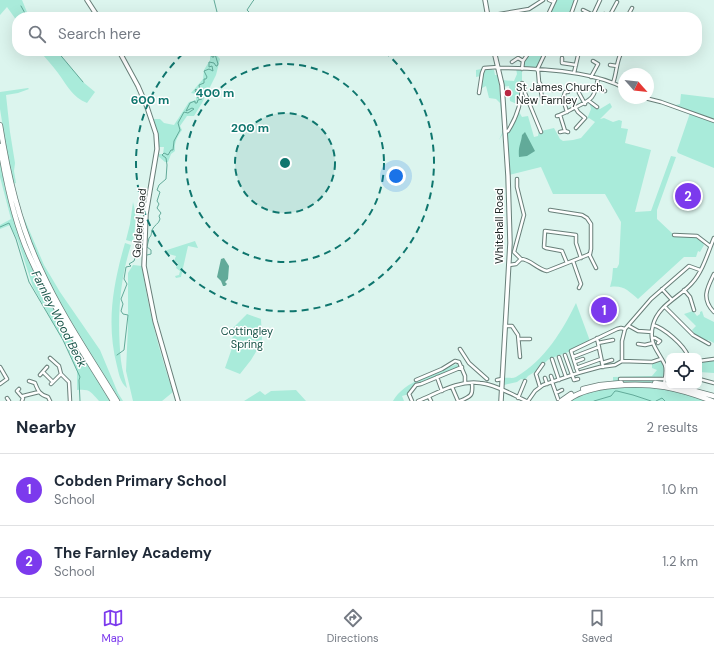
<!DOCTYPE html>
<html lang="en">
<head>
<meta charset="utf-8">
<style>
  body { margin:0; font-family:"DM Sans",sans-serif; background:#f2f2f3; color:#1f2937 }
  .controls { position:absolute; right:12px; bottom:12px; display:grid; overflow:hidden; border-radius:8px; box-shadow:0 4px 16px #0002 }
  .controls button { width:36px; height:36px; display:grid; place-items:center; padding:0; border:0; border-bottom:1px solid #e0e1e3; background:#fff; color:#1f2937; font:20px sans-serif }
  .compass { position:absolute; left:618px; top:68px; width:36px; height:36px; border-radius:50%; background:#fff; box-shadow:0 4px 16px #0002; rotate:117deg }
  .you { position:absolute; left:396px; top:176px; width:14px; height:14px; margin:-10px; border:3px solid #fff; border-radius:50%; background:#1a73e8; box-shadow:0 0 0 6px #1a73e833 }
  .badge { display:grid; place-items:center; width:26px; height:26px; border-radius:50%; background:#7c3aed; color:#fff; font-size:13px; font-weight:700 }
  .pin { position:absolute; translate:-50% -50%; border:2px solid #fff; box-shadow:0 1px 4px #0006 }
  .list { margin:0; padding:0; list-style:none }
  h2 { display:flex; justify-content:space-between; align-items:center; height:52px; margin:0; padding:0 16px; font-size:17px }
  h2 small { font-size:13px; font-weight:400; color:#747a83 }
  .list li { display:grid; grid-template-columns:26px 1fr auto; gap:12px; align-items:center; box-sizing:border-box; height:72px; padding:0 16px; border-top:1px solid #e0e1e3 }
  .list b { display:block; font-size:15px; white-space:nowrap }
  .list p { margin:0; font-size:13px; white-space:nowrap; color:#747a83 }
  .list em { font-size:13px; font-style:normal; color:#747a83 }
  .icon { flex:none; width:22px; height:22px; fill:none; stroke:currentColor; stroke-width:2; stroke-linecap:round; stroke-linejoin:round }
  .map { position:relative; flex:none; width:714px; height:401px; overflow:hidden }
  .search { position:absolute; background:#fff; box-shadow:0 4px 16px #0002; left:12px; right:12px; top:12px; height:44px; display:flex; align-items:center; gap:10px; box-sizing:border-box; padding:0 14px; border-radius:16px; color:#747a83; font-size:15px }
  .sheet { height:196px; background:#fff }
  nav { display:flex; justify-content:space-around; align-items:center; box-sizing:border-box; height:56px; border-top:1px solid #e0e1e3; background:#fff; font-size:11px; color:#747a83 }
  nav a { display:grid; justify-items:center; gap:2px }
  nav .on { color:#7c3aed }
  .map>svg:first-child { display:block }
  .green { fill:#a9ebda }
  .water { fill:#62aa99 }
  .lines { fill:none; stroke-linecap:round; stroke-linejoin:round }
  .stream { stroke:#62aa99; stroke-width:1 }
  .minor-casing { stroke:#687f79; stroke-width:4.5 }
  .major-casing { stroke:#687f79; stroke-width:5.5 }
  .highway-casing { stroke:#687f79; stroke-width:6 }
  .minor { stroke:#fff; stroke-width:2.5 }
  .major { stroke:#fff; stroke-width:3.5 }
  .highway { stroke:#fff; stroke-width:4.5 }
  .ring { fill:none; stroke:#0f766e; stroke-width:2; stroke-dasharray:7 5 }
  .poi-dot { fill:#b92742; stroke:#fff; stroke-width:1.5 }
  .labels { text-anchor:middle; stroke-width:3; stroke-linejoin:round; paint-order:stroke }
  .poi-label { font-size:11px; fill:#1e2725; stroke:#fff; text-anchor:start }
  .street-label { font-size:11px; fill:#1e2725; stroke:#fff }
  .park-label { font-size:11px; fill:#175448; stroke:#fff }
  .water-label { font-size:12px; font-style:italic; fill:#1a564a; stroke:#fff }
  .centre { fill:#0f766e; stroke:#fff; stroke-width:2 }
  .ring-label { font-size:12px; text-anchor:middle; font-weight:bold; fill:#0f766e; stroke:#fff; stroke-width:3; stroke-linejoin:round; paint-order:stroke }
</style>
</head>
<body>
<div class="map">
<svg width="714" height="401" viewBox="0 0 714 401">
  <rect width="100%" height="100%" fill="#dcf5ee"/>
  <path class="green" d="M0,0H22L29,17H17V21L7,7L0,15Z
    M555,0H576L570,17H547Z
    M39,51H57L83,82L95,92L87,103C72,97 67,85 58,73C52,65 46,58 39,51Z
    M210,51H213L220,59L216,75L202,103L194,116H187L180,126L182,130C177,137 174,143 175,151L171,154L168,162H165L158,156L159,154H163L164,147H159L157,132L153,119H160L164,123L174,125L189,102L196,100V94L191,93L203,79L204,70L210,60Z
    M530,51H546L537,68L522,69V85L519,105L510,101L509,86L502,87L501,80L514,81L517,74L516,68H522V64Z
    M492,67V70H494L495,75H498L504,132L499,140L503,131L500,103L496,99L489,98L486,86L480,89L481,76L476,77V70Z
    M28,88L29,89L18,93L6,95L10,132L15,163L14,171L16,183L12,184L0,109V92Z
    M681,94L714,98V168L678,153L677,151L690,113L672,106L680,104Z
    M589,101L600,109L610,103L612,107L600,119L604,118L613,122L619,120L622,121L621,128L628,129L625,143L651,150L635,212L651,211L671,156L676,157L657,210V219L674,235C685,235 699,232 704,245L700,252L698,251L696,257H684L638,299C628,291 624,285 610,287L612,279L613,268H617L619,264L621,222L605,194H553L541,167L509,175L506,132L508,131L518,110L522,117L528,116L534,137L538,136L539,130L541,131L554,128L560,139L563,141L573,140L581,138L595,122L589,118L587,119L591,109Z
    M0,161L6,192L14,219L34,271L49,300L110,401H99C90,391 90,389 77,390V371L66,346L33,287L18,241L10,225L0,229V225L11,219L0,177Z
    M133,202C137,216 135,229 133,242L126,240L130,224Z
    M24,218L44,265L60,292L100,350L118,393L123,401H119L57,299L44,273L22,219Z
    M195,241L198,248L188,246L181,277L176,278L175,276L179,275L180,271L176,268L178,263L174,261L176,256L165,253L167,250Z
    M125,243L131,245C119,282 117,322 121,361C122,370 125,379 127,388C120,382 119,374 117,366C106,324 113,284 125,243Z
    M133,265L142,266C148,309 159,351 173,392L162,401H133L126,371L128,326V273Z
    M576,303L590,341L571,351L549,359L536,371L528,376L525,380L521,379L517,382L504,385V378C508,377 512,379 516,377C544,361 563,330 576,303Z
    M693,311L697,316L700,314V312L702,311L704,317L714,322V343L708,340L706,341L694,334V333L692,330L696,326L684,314Z
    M247,314L261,319L262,342L251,360L240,374L225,368L232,348L233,328Z
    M714,359V373L699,372V361Z
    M660,362H662L664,367V375L662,377L656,378H619L618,379L663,380L660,382H613V377L652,376L657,370L652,368V364Z
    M457,364L458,367L416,385L409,394L402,396L404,401H393C404,381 436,373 457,364Z
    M611,387H662L708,401H568L575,396Z
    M296,390L306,401H244L260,391L265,395L271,391Z"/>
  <path class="water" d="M525,132L535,151L527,156L519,157C518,146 521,144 522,135Z
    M224,258L229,266L228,279L225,282L227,284L225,286H223L221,281L217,277L221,259Z"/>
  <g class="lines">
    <path class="stream" d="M214,0L217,12L222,17
      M21,6L27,17
      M240,17L243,15L248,16L249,12L247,10L253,1L254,0
      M57,51L83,82
      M0,227L9,223L16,239L29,282L63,340L80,377L79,380L80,401
      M147,255L151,254V250L147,247L149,238C152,235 151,234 152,230C154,225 159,224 160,219L159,216L161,213L157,208L159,204L157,201L160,192L157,190L159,185L166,179L167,165L166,158L162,155L164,153L168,155L171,150H173L174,141L180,130L178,123L184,112L188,113L194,109L192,108L186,111L190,103L195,101V103H197L198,100L202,99V97L198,98L195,90L196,89L198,92L200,91L199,85L204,83V79H206L207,77L204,71L209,69L213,71L212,66L209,67V62L214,63L216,66H217L218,64L215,54L213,53L214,57H212L211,51
      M117,355L124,350L128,315L123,314L121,311L123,304L121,299L127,284L124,279L126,267L131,266L129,264L134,261L136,255H142
      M594,401L611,396L615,391H617L633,395L651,401
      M656,401L662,398L665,401"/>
    <g class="minor-casing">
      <path id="minor" d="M549,0L554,2
        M583,10L597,17
        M593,15L600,0
        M610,15L617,2
        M488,16L529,9L543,0
        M547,17L555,0
        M570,17L576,0
        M600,17L604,14L613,17
        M627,17L632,8
        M616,51L620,53
        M562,58V63L576,65
        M512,62L518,58L523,61
        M610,65L617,66
        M498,68C536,68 590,70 624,88
        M522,69L523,61L530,51
        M537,70L546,51
        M538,70L539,82L542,87L553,90
        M574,73L579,51
        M591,77L598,64L593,61
        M613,83C617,73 616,61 622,51
        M524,86L525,93L541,132
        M542,87L541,92L542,97
        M596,88L605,91
        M479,93L482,73L484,68L498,67
        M579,93L585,104
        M645,98L661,102L714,121
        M589,101L597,107
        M575,107L578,112L585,118L576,128
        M567,112L563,99L565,92H568
        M560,115L565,131L568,132
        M557,116C563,114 568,111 574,108C591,100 595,99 598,78
        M505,132L508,131C517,117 522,99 522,83
        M560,132L565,131
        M517,179V187L524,215L514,252L521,259
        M674,235L697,236L710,246
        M589,254L596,268
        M573,261L581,284L579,288
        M567,263L562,251L546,248L544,247L545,231L576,235V243L581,258
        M509,265L516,264L521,259C530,259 537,269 547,271L590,254L591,249V224L587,218L582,215L550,210
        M714,274C707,288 701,299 714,312
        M662,289L672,300
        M684,290L690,297L694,310
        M665,307L693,335L709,344
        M653,325C664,328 684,345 688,356
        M505,326H512L518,335L520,357
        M629,326L638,331L652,332
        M597,338L603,367
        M652,338H655L660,341L658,343
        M519,339H530
        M598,343L613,340
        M638,344L645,345L653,343
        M460,349L469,363L487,379
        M565,355L574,380L578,379
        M559,357L566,377
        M573,357L599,347
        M50,358L59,366L61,374L69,382L70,401
        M552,359L559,380
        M622,361V341L625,329L651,299L689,266L700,270
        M622,361L652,362L661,359
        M699,361L714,359
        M575,362L583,359
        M602,363L612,360
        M0,367L7,379L0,384
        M576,368L601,359
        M43,372L53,382
        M578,373L571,351L617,329L621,328L625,329
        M40,375L47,367
        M551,376L553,382
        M437,377L442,391
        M545,378L547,384
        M620,379H669
        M699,379L714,383
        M416,380L442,369L455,361L459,362L465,376V383
        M497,380L502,379
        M29,381L35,383C38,391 40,395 48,397L50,401
        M552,382L558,399
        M51,384L61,374
        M664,384C665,378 667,371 665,365C658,350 648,344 653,325C658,305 680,297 692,283C703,271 708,252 714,238
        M452,387L458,401
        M540,387L536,374L543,364
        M19,389L17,391L23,398L22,401
        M556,393L562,390
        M23,396L39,392
        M429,397L431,401
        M7,398L9,401
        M518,398L525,381
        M412,401L409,394L416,385L421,384L462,367
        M418,401C438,393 458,380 480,383C495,384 513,395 526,401
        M460,401C472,396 473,395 472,383
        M528,401L535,391L543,385L578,373L600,367L615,365L622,361"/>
    </g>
    <g class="major-casing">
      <path id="major" d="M87,0L98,17
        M485,0L488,17
        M119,51L138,86L147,107L156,134L157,149L146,214L144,266L155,321L178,401
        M494,51L502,85L508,176L510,243L501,401"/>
    </g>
    <g class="highway-casing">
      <path id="highway" d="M0,125C8,175 19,224 41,270C62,316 91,358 117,401
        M0,146C6,183 14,221 29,255C52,307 84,353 113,401
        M655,383L669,385
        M676,386L714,396
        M583,389L600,385L621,383
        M561,401L571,394
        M567,401C588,383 639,383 665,387C681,390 697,395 712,401"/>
    </g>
    <use href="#minor" class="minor"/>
    <use href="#major" class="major"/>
    <use href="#highway" class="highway"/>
  </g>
  <circle cx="285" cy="163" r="50" fill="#0f766e" fill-opacity=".12"/>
  <g class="ring">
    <circle cx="285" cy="163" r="50"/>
    <circle cx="285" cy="163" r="99"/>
    <path d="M255 17A149 149 0 0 1 315 17M384 51A149 149 0 1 1 186 51"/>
  </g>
  <circle class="poi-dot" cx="508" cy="93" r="4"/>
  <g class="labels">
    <g class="poi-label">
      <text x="516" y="91">St James Church,<tspan x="516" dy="13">New Farnley</tspan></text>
    </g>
    <g class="street-label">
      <text transform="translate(139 223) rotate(-85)" y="4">Gelderd Road</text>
      <text transform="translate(499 226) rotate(-90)" y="4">Whitehall Road</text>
    </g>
    <g class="park-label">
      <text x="247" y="335">Cottingley<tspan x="247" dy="13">Spring</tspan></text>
    </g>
    <g class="water-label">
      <text transform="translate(59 319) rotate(63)" y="4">Farnley Wood Beck</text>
    </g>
  </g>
  <circle cx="285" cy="163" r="6" class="centre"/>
  <g class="ring-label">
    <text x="215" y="97">400 m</text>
    <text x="150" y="104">600 m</text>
    <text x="250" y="132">200 m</text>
  </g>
</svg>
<div class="controls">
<button><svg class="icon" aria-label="locate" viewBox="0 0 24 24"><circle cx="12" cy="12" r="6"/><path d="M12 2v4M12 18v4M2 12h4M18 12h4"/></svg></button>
</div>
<svg class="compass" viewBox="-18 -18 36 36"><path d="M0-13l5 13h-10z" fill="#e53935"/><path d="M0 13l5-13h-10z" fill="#747a83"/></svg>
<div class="you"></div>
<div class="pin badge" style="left:604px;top:310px">1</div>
<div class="pin badge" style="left:688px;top:196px">2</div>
<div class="search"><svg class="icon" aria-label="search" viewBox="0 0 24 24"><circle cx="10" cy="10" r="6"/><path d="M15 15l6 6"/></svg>Search here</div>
</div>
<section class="sheet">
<h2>Nearby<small>2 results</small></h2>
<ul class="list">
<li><span class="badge">1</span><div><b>Cobden Primary School</b><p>School</p></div><em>1.0 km</em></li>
<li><span class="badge">2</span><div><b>The Farnley Academy</b><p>School</p></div><em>1.2 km</em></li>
</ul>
</section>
<nav>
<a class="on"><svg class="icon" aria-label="map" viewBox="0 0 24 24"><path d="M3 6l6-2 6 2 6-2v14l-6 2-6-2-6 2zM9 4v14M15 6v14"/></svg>Map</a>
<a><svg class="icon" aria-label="directions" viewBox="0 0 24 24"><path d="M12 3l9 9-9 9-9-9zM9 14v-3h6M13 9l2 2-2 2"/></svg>Directions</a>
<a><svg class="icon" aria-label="saved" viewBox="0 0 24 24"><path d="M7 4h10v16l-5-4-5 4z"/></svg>Saved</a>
</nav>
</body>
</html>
